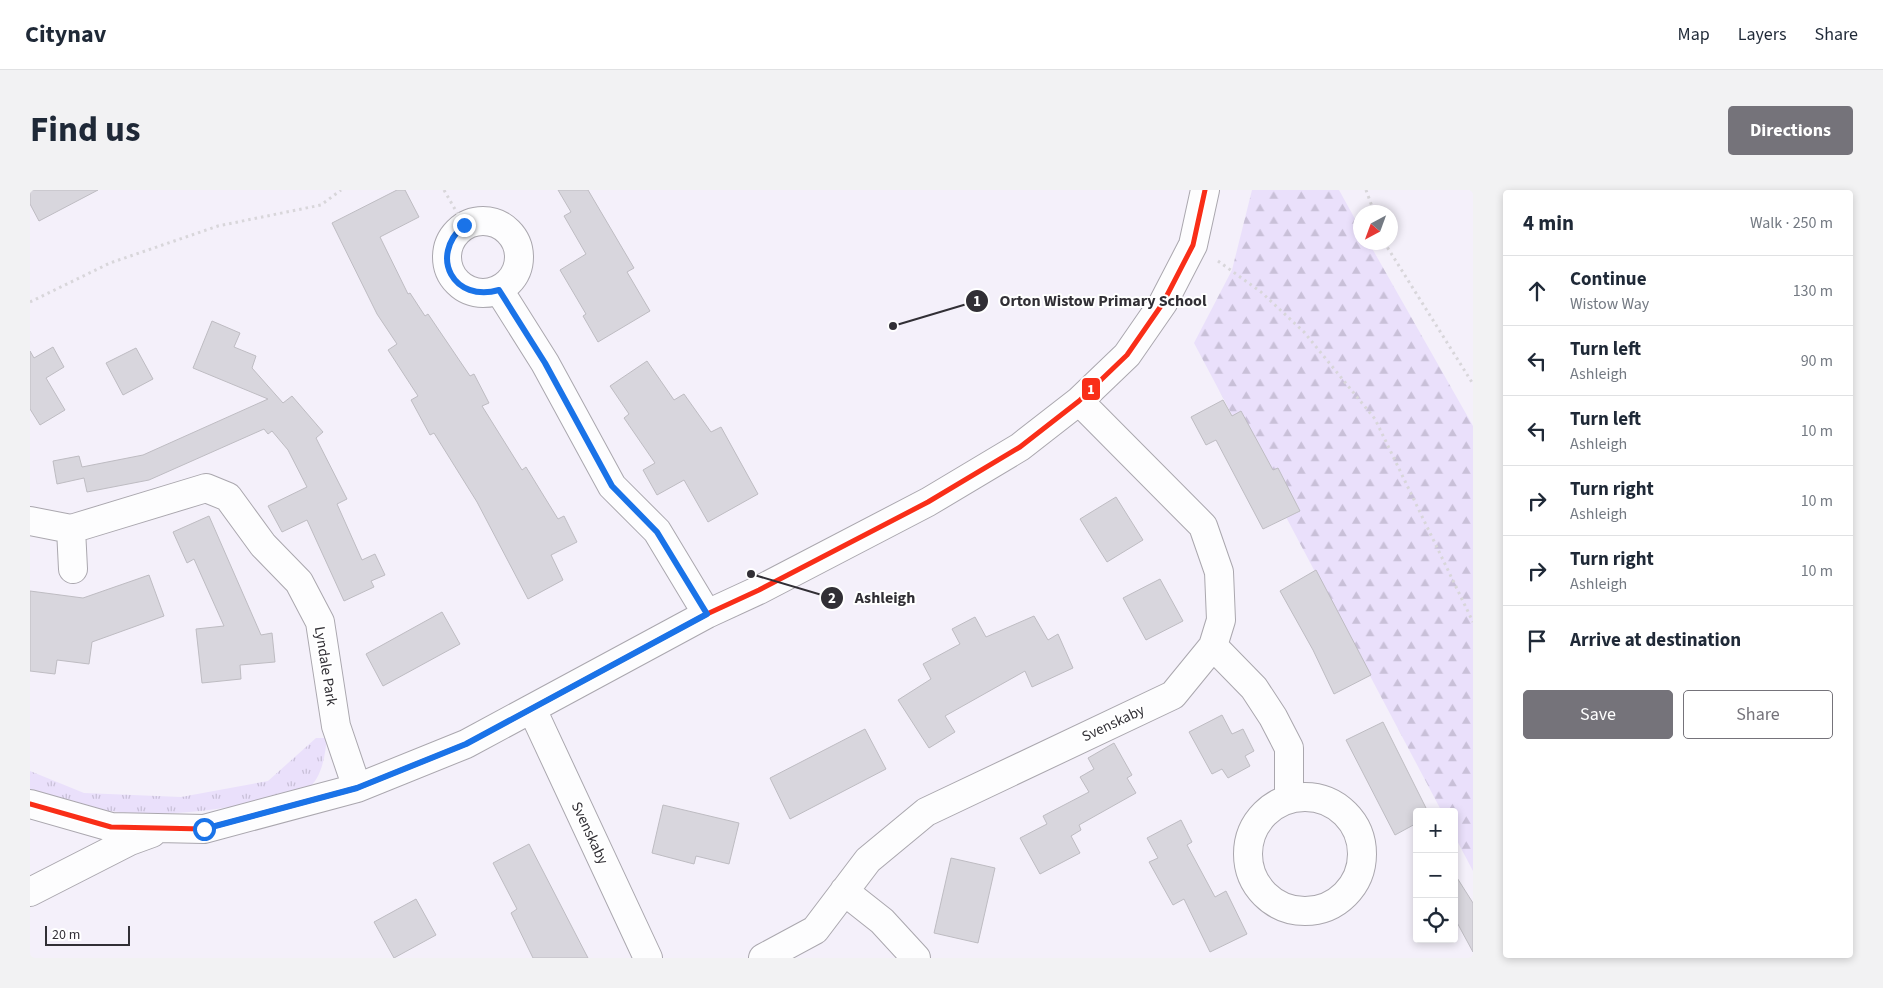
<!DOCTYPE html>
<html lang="en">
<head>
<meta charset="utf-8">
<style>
  body { margin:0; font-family:"Source Sans 3",sans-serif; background:#f2f2f3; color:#1f2937 }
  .controls { position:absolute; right:15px; bottom:15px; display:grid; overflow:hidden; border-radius:5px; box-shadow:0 2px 8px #0003 }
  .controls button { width:45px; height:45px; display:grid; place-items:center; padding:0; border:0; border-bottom:1px solid #e0e1e3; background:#fff; color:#1f2937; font:25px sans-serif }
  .compass { position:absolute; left:1323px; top:15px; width:45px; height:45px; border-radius:50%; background:#fff; box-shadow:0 2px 8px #0003; rotate:221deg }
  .scale { position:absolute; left:15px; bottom:12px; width:85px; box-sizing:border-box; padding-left:5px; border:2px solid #312f35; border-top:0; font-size:14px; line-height:18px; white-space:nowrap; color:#312f35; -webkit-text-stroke:4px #fff; paint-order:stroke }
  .stop { position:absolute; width:15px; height:15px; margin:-11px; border:4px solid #1a73e8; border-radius:50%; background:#fff }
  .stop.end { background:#1a73e8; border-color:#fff; box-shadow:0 1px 5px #0008 }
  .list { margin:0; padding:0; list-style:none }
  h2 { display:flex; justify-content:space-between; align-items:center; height:65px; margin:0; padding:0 20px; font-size:21px }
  h2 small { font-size:16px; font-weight:400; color:#747a83 }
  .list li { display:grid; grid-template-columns:32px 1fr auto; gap:15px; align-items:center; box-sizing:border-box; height:70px; padding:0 20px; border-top:1px solid #e0e1e3 }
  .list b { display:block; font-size:19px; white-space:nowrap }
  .list p { margin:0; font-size:16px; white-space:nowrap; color:#747a83 }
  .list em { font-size:16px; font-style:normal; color:#747a83 }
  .actions { display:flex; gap:10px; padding:15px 20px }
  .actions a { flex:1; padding:11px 0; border:1px solid #75737a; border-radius:5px; text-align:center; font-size:18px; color:#75737a }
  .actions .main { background:#75737a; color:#fff }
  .icon { flex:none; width:28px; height:28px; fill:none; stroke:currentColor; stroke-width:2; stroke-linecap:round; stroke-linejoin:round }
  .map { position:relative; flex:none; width:1443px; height:768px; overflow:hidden; border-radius:5px }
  header { display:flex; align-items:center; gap:30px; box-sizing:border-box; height:70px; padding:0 25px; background:#fff; border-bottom:1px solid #e0e1e3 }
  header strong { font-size:24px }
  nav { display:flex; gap:28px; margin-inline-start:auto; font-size:18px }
  .intro { display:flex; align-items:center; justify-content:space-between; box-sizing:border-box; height:120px; padding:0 30px }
  h1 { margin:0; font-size:35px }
  .button { padding:12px 22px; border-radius:5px; background:#75737a; color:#fff; font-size:18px; font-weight:700 }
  main { display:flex; gap:30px; padding:0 30px }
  aside { flex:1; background:#fff; border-radius:5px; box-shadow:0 2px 8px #0003 }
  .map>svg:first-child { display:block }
  .grass { fill:url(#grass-tufts) }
  .forest { fill:url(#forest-firs) }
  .building { fill:#d8d6dd; stroke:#bebcc2 }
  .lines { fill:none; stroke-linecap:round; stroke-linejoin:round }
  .minor-casing { stroke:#aaa7ae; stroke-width:30 }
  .path { stroke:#d8d6da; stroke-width:3; stroke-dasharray:2.5 4; stroke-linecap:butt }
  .minor { stroke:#fdfdfe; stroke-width:28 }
  .bus-1-casing { stroke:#fff; stroke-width:9 }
  .bus-1 { stroke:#f92e18; stroke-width:5 }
  .route { stroke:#1a73e8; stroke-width:6 }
  .labels { text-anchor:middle; stroke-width:4; stroke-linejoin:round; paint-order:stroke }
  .street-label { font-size:15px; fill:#312f35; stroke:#fff }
  .leader { fill:none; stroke:#312f35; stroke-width:2 }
  .callout-dot { fill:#312f35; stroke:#fff; stroke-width:2 }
  .mark-label { font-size:15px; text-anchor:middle; font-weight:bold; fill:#fff }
  .callout-label { font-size:16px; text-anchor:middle; font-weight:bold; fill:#312f35; stroke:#fff; stroke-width:4; stroke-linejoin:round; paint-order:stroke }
  .line-badge { stroke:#fff; stroke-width:2 }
  .badge-label { font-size:14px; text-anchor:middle; font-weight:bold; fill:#fff }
</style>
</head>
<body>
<header>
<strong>Citynav</strong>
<nav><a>Map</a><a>Layers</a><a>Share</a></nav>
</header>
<div class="intro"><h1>Find us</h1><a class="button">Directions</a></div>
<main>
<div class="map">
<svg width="1443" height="768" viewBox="0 0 1443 768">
  <defs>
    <pattern id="grass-tufts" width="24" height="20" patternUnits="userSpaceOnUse" patternTransform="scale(1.25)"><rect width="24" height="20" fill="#eae0fb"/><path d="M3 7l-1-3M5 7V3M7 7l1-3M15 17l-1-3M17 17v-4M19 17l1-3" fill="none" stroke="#c9c0d8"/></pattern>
    <pattern id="forest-firs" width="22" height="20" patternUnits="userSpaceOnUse" patternTransform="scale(1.25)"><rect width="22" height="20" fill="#eae0fb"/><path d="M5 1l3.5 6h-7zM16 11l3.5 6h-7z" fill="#c9c0d8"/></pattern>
  </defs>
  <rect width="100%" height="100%" fill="#f4f0fa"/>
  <path class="grass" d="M286,548H297C295,565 292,590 276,600C268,605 245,607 235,610C157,628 75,631 0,601V581L54,603L151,607L238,591Z"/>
  <path class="forest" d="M1222,0H1309L1330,38V52L1339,53L1443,236V681L1424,645V622H1412L1164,153L1202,80Z"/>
  <path class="building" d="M0,0H68L9,31L0,14Z
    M367,0H375L389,27L350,47L378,104L380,103L395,126L398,124L440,186L444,184L459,213L452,216L492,280L496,277L528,329L534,326L547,352L521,365L533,390L498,409L447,312L404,243L400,245L381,210L388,206L358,160L367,154L347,124L302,33Z
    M528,0H558L604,78L597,82L620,121L568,152L553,126L556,124L530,80L556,64L534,26L541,22Z
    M182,131L210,143L204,157L226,166L222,178L253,213L262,206L293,242L286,248L317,309L307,314L332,370L345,364L355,385L341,391L344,397L314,411L277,330L252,342L238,316L277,297L258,260L242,241L238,244L234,239L119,290L57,302L54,288L27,294L23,271L49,266L52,277L113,265L238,209L163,178Z
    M23,157L34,177L16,188L35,220L10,235L0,219V161L4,168Z
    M106,158L123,189L93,205L76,173Z
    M617,171L644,210L654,204L681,242L691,237L728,304L678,332L654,290L627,305L613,280L625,273L594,228L599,224L580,196Z
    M1193,210L1202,226L1211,221L1243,280L1248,278L1270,321L1233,339L1186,250L1176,255L1161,227Z
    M1086,307L1113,350L1077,372L1050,329Z
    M179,326L231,445L242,443L245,472L210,475L211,489L172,493L166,439L194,436L164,369L157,373L143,342Z
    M1286,380L1341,485L1304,504L1283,460L1250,401Z
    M119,385L134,426L62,452L59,474L27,470L25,484L0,481V401L53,408Z
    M1130,389L1153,431L1116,450L1093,408Z
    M412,422L430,454L353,496L336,464Z
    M1004,426L1018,450L1028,444L1043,478L1002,497L995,481L915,526L925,542L899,558L868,510L901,489L893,474L930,454L922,439L945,427L956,447Z
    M1192,525L1202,544L1213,539L1224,561L1215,566L1220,576L1198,588L1192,579L1182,584L1159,542Z
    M1353,532L1398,622H1386L1387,633L1365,645L1316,550Z
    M835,539L856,579L760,629L740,588Z
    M1084,553L1102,585L1097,588L1106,603L1049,635L1051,640L1041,646L1050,663L1010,684L990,648L1017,634L1013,626L1059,602L1050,587L1064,579L1058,568Z
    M633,615L709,633L699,674L666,666L664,674L622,663Z
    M1151,630L1162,652L1157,655L1185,707L1196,701L1217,744L1180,762L1154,709L1143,715L1119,672L1128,668L1117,648Z
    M499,654L558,768H503L481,723L487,719L463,673Z
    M921,668L965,678L948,753L904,743Z
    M1424,683L1443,713V762L1424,727Z
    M386,709L406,745L364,768L344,732Z"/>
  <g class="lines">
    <g class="minor-casing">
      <path id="minor" d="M417 67a36 36 0 1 1 72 0a36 36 0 1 1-72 0Z
        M469,100L515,173L582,296L627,341L677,424
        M0,331L41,339L176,298L198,307L233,355L269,392L290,432L306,536L327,598
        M41,339L43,379
        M1183,456L1224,498L1243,527L1259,558V609
        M502,519L618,768
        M1218 664a57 57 0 1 1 114 0a57 57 0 1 1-114 0Z
        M0,614L81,637L174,639L327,598L436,554L677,424L729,400L898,312L990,257L1049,211L1097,165L1133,113L1163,55L1175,0
        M814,701L852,731L886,768
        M0,702L100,651L122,643
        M733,768L785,740L838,670L896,622L1143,505L1183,456L1191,430L1189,382L1173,336L1049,211"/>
    </g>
    <path class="path" d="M414,0L434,35
      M1336,0L1344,22
      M1354,52L1443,194
      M1188,71L1231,102L1274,142L1345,229L1443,432
      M0,112L80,73L188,36L291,15L311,0"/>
    <use href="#minor" class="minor"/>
    <g class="bus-1-casing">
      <path id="bus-1" d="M0,614L81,637L174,639L327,598L436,554L677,424L729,400L898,312L990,257L1049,211L1097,165L1133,113L1163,55L1175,0"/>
    </g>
    <use href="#bus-1" class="bus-1"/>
  </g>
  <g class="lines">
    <path class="route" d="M174,639L327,598L436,554L677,424L627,342L582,296L515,173L469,100C424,113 398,67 434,35"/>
  </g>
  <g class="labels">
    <g class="street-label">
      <text transform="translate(296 476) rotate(81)" y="5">Lyndale Park</text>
      <text transform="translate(1083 533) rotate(-25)" y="5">Svenskaby</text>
      <text transform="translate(560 643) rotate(65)" y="5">Svenskaby</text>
    </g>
  </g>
  <path class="leader" d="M863 136L947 111M721 384L802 408"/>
  <g class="callout-dot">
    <circle cx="863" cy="136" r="5"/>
    <circle cx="721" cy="384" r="5"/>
    <circle cx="947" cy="111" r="12"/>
    <circle cx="802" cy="408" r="12"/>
  </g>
  <g class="mark-label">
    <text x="947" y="116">1</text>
    <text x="802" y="413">2</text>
  </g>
  <g class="callout-label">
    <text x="1073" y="116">Orton Wistow Primary School</text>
    <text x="855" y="413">Ashleigh</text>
  </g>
  <rect class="line-badge" x="1051" y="187" width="20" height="24" rx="5" fill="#f92e18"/>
  <g class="badge-label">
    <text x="1061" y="204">1</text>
  </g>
</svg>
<div class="controls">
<button>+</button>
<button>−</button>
<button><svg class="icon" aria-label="locate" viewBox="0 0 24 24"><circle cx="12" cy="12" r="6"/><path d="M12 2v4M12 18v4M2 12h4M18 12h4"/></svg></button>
</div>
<svg class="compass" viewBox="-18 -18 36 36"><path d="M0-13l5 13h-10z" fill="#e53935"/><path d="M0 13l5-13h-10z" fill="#747a83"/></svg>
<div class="scale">20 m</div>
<div class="stop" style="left:174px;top:639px"></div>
<div class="stop end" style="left:434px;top:35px"></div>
</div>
<aside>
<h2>4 min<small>Walk · 250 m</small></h2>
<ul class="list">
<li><svg class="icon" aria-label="ahead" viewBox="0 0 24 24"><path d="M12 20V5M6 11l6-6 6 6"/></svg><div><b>Continue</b><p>Wistow Way</p></div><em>130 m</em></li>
<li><svg class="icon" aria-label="left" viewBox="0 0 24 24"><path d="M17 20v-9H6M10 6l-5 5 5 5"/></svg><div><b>Turn left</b><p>Ashleigh</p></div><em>90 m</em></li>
<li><svg class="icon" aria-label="left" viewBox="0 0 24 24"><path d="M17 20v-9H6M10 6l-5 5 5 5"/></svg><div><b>Turn left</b><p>Ashleigh</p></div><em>10 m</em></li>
<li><svg class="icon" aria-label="right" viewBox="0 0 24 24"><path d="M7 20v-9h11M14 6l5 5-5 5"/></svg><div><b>Turn right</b><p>Ashleigh</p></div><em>10 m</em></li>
<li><svg class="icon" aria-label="right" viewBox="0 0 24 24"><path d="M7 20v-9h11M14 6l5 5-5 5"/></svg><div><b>Turn right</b><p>Ashleigh</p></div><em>10 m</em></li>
<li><svg class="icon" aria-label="arrive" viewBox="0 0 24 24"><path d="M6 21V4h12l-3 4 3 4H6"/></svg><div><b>Arrive at destination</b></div></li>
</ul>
<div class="actions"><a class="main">Save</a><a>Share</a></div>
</aside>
</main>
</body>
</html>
